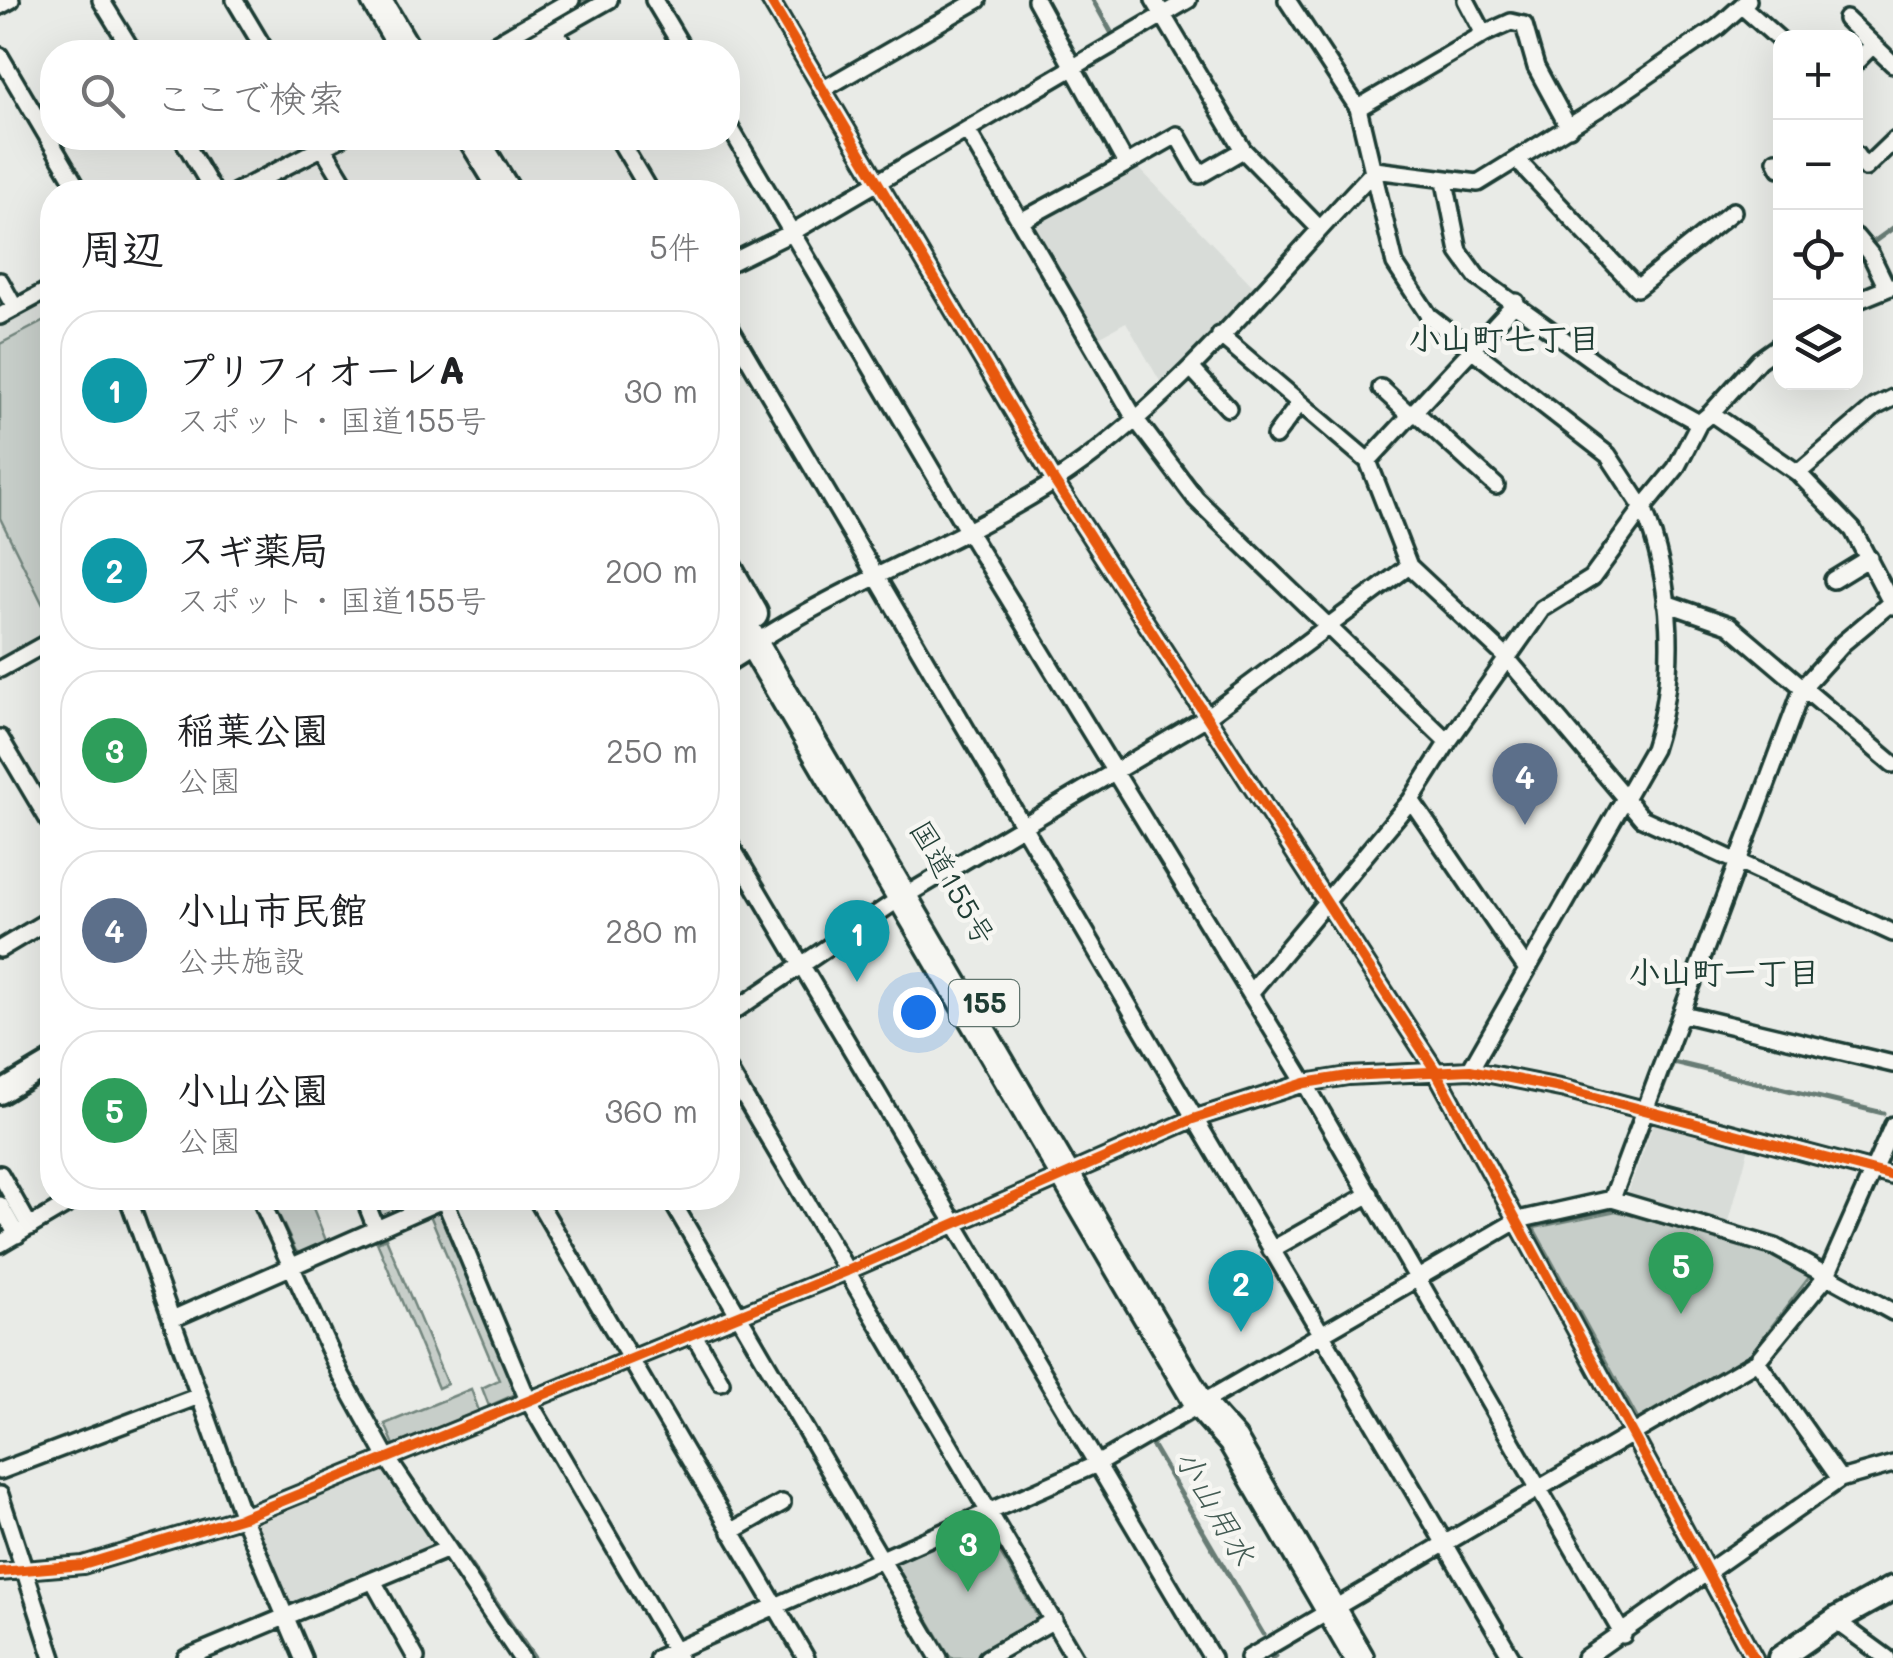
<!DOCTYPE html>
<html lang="ja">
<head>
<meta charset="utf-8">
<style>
  body { margin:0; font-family:Mali,"Klee One",sans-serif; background:#f6f6f6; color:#202124 }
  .controls { position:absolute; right:30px; top:30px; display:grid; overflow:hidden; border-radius:20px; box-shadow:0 10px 40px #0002 }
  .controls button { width:90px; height:90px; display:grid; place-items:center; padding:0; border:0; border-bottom:2px solid #e0e0e0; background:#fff; color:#202124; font:50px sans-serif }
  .you { position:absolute; left:918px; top:1012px; width:35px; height:35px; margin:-25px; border:8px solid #fff; border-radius:50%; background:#1a73e8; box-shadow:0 0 0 15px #1a73e833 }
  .badge { display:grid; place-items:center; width:65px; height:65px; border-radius:50%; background:#1f3d34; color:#fff; font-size:32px; font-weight:700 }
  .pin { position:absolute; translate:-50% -82px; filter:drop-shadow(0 2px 5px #0008) }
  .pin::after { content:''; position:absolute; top:52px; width:35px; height:30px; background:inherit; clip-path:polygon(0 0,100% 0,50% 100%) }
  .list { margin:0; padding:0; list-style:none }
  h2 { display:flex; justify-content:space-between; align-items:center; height:130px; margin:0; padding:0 40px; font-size:42px }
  h2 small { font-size:32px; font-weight:400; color:#757577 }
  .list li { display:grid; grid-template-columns:65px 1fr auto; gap:30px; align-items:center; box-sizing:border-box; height:160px; margin:0 20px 20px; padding:0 20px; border:2px solid #e0e0e0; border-radius:40px }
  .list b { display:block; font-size:38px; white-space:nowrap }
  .list p { margin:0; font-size:32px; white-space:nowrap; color:#757577 }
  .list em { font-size:32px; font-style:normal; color:#757577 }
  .icon { flex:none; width:55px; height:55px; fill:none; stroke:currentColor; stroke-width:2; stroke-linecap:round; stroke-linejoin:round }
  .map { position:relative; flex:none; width:1893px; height:1658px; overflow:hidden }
  .search { position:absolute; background:#fff; box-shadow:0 10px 40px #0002; left:40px; top:40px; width:700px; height:110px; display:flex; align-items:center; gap:25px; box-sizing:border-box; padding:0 35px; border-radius:40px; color:#757577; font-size:38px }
  .panel { position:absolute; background:#fff; box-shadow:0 10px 40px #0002; left:40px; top:180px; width:700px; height:1030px; border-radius:40px }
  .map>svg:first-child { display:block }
  .built { fill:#d8dcd8 }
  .green { fill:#c7cec9; stroke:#73867e; stroke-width:2.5 }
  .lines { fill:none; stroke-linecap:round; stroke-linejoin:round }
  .stream { stroke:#687c75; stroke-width:5 }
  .minor-casing { stroke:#1f3d34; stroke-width:22 }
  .tertiary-casing { stroke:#1f3d34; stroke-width:28 }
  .secondary-casing { stroke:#1f3d34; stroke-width:30 }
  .trunk-casing { stroke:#1f3d34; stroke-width:35 }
  .minor { stroke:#f6f6f2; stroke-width:15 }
  .tertiary { stroke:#f6f6f2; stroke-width:20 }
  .secondary { stroke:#f6f6f2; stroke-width:22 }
  .trunk { stroke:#f6f6f2; stroke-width:28 }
  .cycleway-casing { stroke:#f6f6f2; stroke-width:16 }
  .cycleway { stroke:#e8590c; stroke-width:10 }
  .labels { text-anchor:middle; stroke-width:9; stroke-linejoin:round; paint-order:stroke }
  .shield { fill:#f6f6f2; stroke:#60746d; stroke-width:2.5 }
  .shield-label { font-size:28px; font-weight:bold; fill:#1f3d34 }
  .street-label { font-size:30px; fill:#1f3d34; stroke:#f6f6f2 }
  .neighbourhood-label { font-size:32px; font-weight:bold; fill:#1f3d34; stroke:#f6f6f2 }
  .water-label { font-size:32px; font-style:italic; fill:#445c54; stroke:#f6f6f2 }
</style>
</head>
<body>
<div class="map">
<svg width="1893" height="1658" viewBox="0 0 1893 1658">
  <rect width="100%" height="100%" fill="#e9ebe7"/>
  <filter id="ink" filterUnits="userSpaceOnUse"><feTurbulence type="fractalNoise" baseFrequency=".01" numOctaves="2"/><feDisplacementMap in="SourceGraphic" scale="20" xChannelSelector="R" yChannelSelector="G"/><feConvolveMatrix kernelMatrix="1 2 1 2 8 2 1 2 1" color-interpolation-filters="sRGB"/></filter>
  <g filter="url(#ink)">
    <path class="built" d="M1136,165L1254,287L1185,362L1161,383L1126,322L1099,337L1034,224Z
      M52,299V630L0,659V327Z
      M1654,1122L1749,1147L1728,1225L1626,1198Z
      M383,1472L435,1548L290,1606L256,1524Z"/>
    <path class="green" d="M583,0H597L506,52H493Z
      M52,317V623L0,518V344Z
      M271,1198H309L327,1243L302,1254L296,1251Z
      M370,1198H432L379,1219Z
      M440,1211L516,1394L489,1406L482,1388L499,1380L430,1215Z
      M1616,1211L1770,1254L1810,1276L1751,1353L1638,1419L1534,1228Z
      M386,1238L447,1384L438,1388L377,1242Z
      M471,1389L479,1411L394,1445L385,1424Z
      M984,1526L1041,1622L977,1658H951L895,1563Z"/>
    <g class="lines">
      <path class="stream" d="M1093,0L1115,39
        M1868,246L1893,228
        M1658,1101L1673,1062L1883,1113
        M1625,1188L1649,1125
        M1535,1225L1618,1207
        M1433,1278L1511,1233
        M1338,1334L1414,1289
        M1234,1394L1318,1346
        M1191,1420L1151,1443L1263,1634
        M405,1470L534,1658
        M1272,1658L1276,1656"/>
      <g class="minor-casing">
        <path id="minor" d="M101,0L133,52
          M235,0L266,52
          M654,0L685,52
          M770,0L1055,482L1435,1070L1754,1658
          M1154,0L1243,150L1319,228
          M1287,0L1358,108L1395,264L1429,316L1608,455L1643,508L1592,578L1542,609L1448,742
          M0,6L11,0
          M1744,8L1780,40
          M1846,19L1893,64
          M556,31L568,52
          M1484,34L1511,22L1524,25L1536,67L1569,128
          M481,52L571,0
          M517,52L609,0
          M0,56L80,192
          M1856,62L1873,45
          M822,90L978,0
          M1358,108L1484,34L1466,0
          M728,124L967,530L1305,1083L1623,1635
          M967,130L1134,417L1196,499L1448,742L1411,800L1250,993
          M182,138L214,192
          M317,138L350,192
          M618,138L650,192
          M1856,155L1865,168L1893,141
          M1517,160L1637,288L1733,211
          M1776,160L1780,168
          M1126,164L1177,135L1200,175L1243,150
          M1375,170L1478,183L1612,100L1718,27L1748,0
          M1445,182L1459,252L1477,277L1613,375L1699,423
          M236,192L341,138
          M1021,221L1126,164L1036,0
          M1856,237L1871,255L1887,288
          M728,264L791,233L1188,0
          M0,281L15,308
          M1856,301L1893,286
          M0,316L52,288
          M728,324L1512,1658
          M1220,335L1368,461L1409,566
          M1191,368L1228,408
          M1381,388L1411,416
          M1415,412L1496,486
          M1711,413L1759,360L1780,345
          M1275,436L1300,403
          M1368,461L1516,302
          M1798,473L1875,407L1893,398
          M1833,580L1869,558
          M1666,603L1729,625L1893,764
          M752,645C848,582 958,544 1054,482C1172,406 1277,272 1375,170
          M0,669L52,640
          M0,738L52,826
          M1411,800L1526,968
          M728,841L1212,1658
          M0,949L52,918
          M1683,1014L1893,1064
          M728,1015L893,903L1205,718L1409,566L1505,656L1642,818L1893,933
          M728,1069L1075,1658
          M1470,1070L1653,749C1678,673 1673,582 1643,508L1676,468L1699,423L1711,413L1798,473L1853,530L1893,606
          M0,1174L30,1227
          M128,1198L243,1517L303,1658
          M260,1198L340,1373L387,1458L521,1658
          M364,1198L376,1228
          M536,1198L806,1658
          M670,1198L939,1658
          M444,1199L528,1400L679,1658
          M1612,1199L1803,687L1843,643L1893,601
          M0,1205L17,1235
          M0,1244L78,1198
          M1271,1250L1370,1194
          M172,1319L447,1198
          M693,1333L721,1382
          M1757,1361L1840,1479
          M0,1471L199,1396
          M0,1495L53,1658
          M731,1532L782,1503
          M0,1572L83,1565L243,1517L847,1271L1193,1119L1305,1083L1348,1076L1470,1070L1565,1089L1893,1176
          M373,1581L416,1658
          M1835,1620L1887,1658
          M186,1658L448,1549
          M658,1658L1097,1464L1518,1220L1612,1199L1775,1247L1893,1312
          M987,1658L1054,1620
          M1249,1658L1757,1361L1826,1277L1893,1125
          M1585,1658L1840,1479L1893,1464"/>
      </g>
      <g class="tertiary-casing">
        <path id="tertiary" d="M728,660L752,645
          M0,1093L52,1062"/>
      </g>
      <g class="secondary-casing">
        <path id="secondary" d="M1780,1658L1835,1620L1893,1588"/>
      </g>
      <g class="trunk-casing">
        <path id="trunk" d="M376,0L407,52
          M473,138L506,192
          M728,570L753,614
          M728,600L1199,1403L1233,1441L1359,1658"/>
      </g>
      <use href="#minor" class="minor"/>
      <use href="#tertiary" class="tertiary"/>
      <use href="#secondary" class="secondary"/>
      <use href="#trunk" class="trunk"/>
      <g class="cycleway-casing">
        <path id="cycleway" d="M770,0L1055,482L1435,1070L1754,1658
          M0,1572L83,1565L243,1517L847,1271L1193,1119L1305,1083L1348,1076L1470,1070L1565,1089L1893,1176"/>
      </g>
      <use href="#cycleway" class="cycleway"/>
    </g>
  </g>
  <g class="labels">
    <rect class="shield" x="949" y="980" width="70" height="46" rx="8"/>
    <g class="shield-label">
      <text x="984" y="1013">155</text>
    </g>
    <g class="street-label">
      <text transform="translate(952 883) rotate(60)" y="10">国道155号</text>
    </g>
    <g class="neighbourhood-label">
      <text x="1504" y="350">小山町七丁目</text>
      <text x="1724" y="984">小山町一丁目</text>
    </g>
    <g class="water-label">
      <text transform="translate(1215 1507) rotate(60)" y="11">小山用水</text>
    </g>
  </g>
</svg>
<div class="controls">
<button>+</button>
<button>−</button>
<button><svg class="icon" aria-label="locate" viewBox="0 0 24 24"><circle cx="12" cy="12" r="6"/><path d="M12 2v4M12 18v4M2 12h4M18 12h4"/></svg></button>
<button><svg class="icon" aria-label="layers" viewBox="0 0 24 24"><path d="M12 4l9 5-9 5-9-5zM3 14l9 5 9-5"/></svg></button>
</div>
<div class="you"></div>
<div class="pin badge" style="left:857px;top:982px;background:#0f9aa8">1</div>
<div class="pin badge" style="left:1241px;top:1332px;background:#0f9aa8">2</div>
<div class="pin badge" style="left:968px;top:1592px;background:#2e9e5b">3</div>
<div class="pin badge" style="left:1525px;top:825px;background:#5c6f8a">4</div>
<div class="pin badge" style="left:1681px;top:1314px;background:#2e9e5b">5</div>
<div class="search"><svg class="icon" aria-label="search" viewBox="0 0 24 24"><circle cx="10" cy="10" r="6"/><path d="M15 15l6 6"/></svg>ここで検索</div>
<section class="panel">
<h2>周辺<small>5件</small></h2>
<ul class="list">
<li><span class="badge" style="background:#0f9aa8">1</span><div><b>プリフィオーレA</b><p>スポット · 国道155号</p></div><em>30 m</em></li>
<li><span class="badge" style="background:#0f9aa8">2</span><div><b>スギ薬局</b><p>スポット · 国道155号</p></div><em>200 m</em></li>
<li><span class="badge" style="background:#2e9e5b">3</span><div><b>稲葉公園</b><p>公園</p></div><em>250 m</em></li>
<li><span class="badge" style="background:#5c6f8a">4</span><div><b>小山市民館</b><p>公共施設</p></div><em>280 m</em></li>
<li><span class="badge" style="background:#2e9e5b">5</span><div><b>小山公園</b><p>公園</p></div><em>360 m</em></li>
</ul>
</section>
</div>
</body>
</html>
